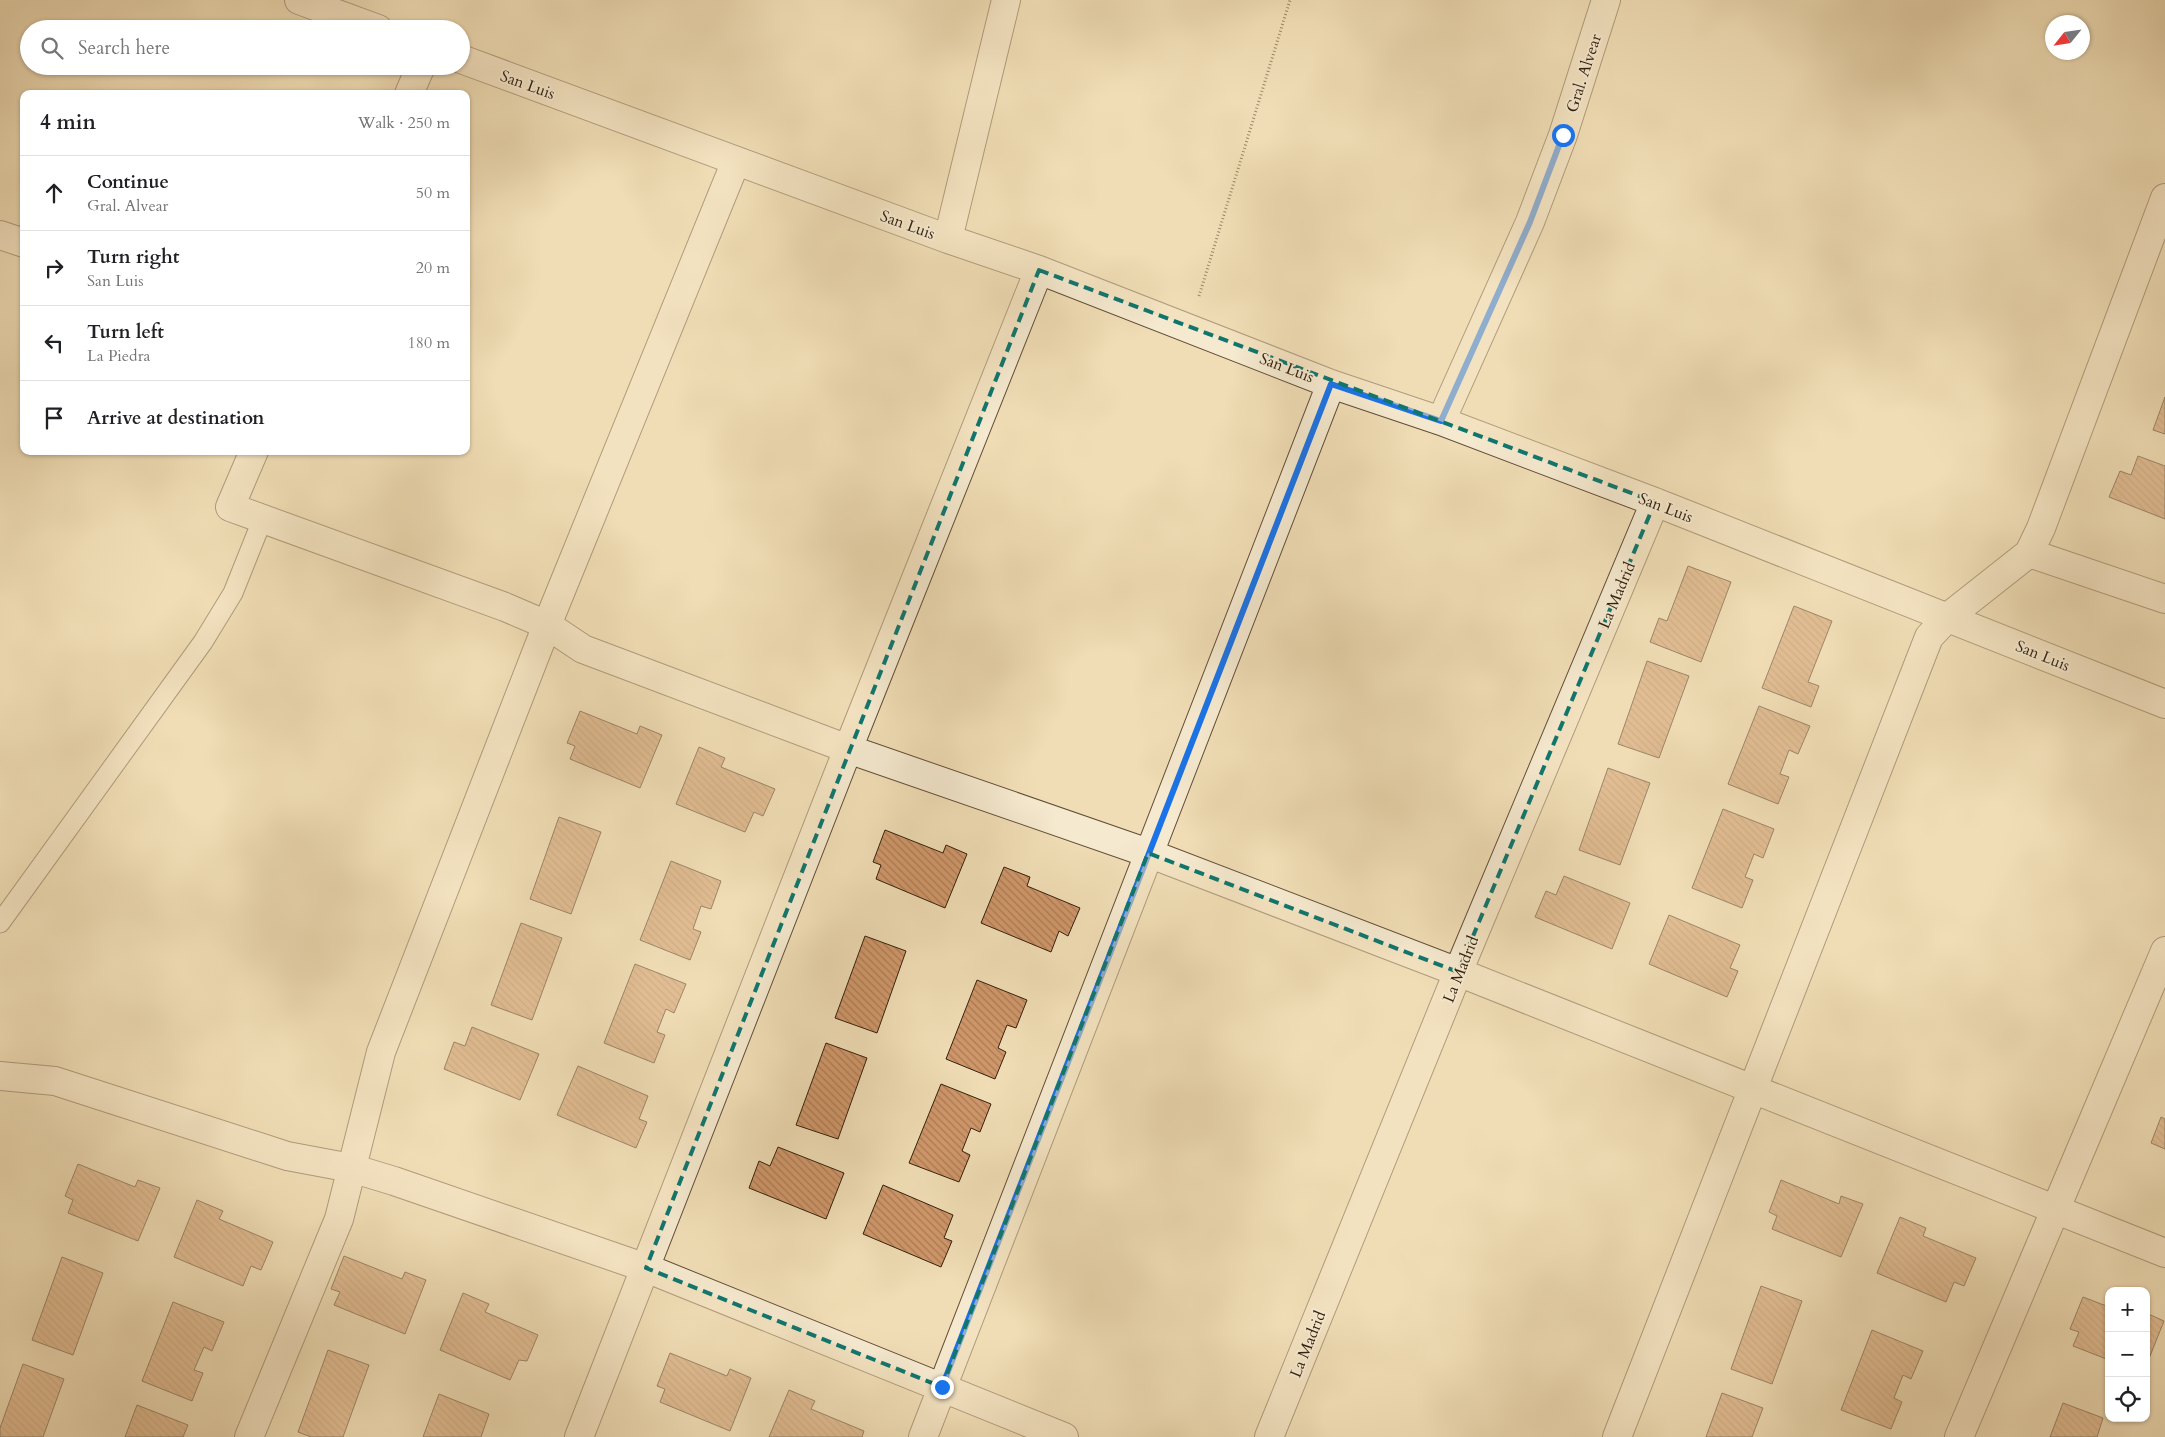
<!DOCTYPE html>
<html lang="en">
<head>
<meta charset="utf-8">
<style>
  body { margin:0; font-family:Cardo,serif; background:#f6f6f6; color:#202124 }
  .controls { position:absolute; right:15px; bottom:15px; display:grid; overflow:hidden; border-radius:10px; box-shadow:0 1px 4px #0004 }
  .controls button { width:45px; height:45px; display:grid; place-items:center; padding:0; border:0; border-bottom:1px solid #e0e0e0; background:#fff; color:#202124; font:25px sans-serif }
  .compass { position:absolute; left:2045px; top:15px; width:45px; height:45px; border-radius:50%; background:#fff; box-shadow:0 1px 4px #0004; rotate:240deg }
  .stop { position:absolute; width:15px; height:15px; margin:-11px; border:4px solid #1a73e8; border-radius:50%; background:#fff }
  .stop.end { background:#1a73e8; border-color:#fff; box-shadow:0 1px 5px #0008 }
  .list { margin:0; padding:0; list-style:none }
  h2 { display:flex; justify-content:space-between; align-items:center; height:65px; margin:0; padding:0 20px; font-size:21px }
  h2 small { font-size:16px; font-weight:400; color:#757577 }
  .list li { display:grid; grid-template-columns:32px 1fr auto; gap:15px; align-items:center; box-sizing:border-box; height:75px; padding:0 20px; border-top:1px solid #e0e0e0 }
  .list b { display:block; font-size:19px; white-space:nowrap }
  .list p { margin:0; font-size:16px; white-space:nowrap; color:#757577 }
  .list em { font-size:16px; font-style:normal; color:#757577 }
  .icon { flex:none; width:28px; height:28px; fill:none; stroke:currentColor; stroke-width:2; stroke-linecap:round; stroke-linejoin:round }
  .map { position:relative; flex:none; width:2165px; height:1437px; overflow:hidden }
  .search { position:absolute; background:#fff; box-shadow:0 1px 4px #0004; left:20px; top:20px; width:450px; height:55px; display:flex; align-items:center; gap:12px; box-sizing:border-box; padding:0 18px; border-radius:28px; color:#757577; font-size:19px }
  .panel { position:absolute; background:#fff; box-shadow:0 1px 4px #0004; left:20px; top:90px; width:450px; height:365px; border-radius:10px }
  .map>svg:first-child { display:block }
  .building { fill:url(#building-back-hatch); stroke:#331f0d }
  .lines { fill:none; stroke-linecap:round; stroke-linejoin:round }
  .lane-casing { stroke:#624e37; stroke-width:21 }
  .street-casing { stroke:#624e37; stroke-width:30 }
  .path { stroke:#331f0d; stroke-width:3; stroke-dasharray:1 2.5; stroke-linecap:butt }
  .lane { stroke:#f5e9cf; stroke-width:19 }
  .street { stroke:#f5e9cf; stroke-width:28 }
  .route { stroke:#1a73e8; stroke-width:6 }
  .marked { fill:none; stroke:#0f766e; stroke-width:4; stroke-dasharray:10 6; stroke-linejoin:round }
  .labels { text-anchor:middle; stroke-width:4; stroke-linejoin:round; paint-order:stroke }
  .street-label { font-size:16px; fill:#331f0d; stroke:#f5e9cf }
</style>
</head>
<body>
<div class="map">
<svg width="2165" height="1437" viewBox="0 0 2165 1437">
  <defs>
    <pattern id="building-back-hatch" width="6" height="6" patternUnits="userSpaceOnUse" patternTransform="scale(1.25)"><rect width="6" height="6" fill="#d0976a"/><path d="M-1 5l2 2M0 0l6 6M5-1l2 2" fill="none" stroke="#a97b56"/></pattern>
  </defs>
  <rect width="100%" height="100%" fill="#f0ddb5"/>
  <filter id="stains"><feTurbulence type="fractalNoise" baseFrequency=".004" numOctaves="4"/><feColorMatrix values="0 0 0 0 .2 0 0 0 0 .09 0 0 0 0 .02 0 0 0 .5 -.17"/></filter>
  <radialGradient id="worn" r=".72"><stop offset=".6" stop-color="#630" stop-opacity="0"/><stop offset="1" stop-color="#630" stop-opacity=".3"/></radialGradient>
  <path class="building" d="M2165,397V434L2153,430Z
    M2138,456L2165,466V519L2109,497L2120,471L2131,475Z
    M1688,566L1731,582L1701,662L1650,642L1659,618L1667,621Z
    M1794,606L1832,621L1808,682L1819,686L1811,707L1762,688Z
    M1647,661L1689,676L1659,758L1618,744Z
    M1759,706L1810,726L1798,754L1789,750L1780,774L1789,777L1778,804L1728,784Z
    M580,711L637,734L640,726L662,735L640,788L570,759L575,746L567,743Z
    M699,747L725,758L721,767L775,789L763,816L754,812L745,832L676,804Z
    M1608,768L1650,783L1620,865L1579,850Z
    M1723,809L1774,829L1763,858L1754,854L1745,877L1753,880L1742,908L1692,888Z
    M559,817L601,832L571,914L530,899Z
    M885,830L943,853L946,845L967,854L945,908L876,879L881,865L873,862Z
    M671,861L721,881L711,909L701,906L693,929L701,932L690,960L640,940Z
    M1004,867L1030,877L1027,886L1080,908L1068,936L1059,931L1051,952L981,923Z
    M1564,876L1630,903L1612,949L1535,917L1546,891L1556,895Z
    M1669,915L1740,945L1730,968L1738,971L1727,997L1649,964Z
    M521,923L562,938L532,1020L491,1005Z
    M865,936L906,951L877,1033L835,1018Z
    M635,964L686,984L674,1013L666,1009L657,1032L665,1035L654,1063L604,1043Z
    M977,980L1027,1000L1016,1028L1007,1025L998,1048L1006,1052L995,1079L946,1059Z
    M472,1027L539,1054L520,1100L444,1069L454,1042L465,1046Z
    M826,1043L867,1058L838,1139L796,1125Z
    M578,1066L648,1096L639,1119L647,1122L636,1148L557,1115Z
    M941,1084L991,1104L980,1132L971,1128L962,1151L970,1155L959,1182L909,1163Z
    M2161,1117L2165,1119V1149L2151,1143Z
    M778,1147L844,1173L826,1219L749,1188L759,1161L770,1166Z
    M78,1164L135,1187L138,1180L160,1188L138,1241L68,1213L73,1200L65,1196Z
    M1781,1180L1839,1204L1841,1196L1863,1204L1841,1257L1772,1229L1777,1216L1769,1212Z
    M883,1185L953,1215L944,1238L952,1241L941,1267L863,1234Z
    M197,1200L223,1211L219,1219L273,1242L261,1270L251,1266L243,1286L174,1257Z
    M1900,1217L1926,1228L1923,1236L1976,1258L1964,1286L1954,1282L1946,1302L1877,1273Z
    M344,1256L402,1279L405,1272L426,1280L405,1334L334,1305L340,1292L331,1289Z
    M62,1257L103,1273L73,1355L32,1340Z
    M1761,1286L1802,1301L1772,1384L1731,1369Z
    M463,1293L489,1304L485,1312L538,1335L527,1361L519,1360L510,1380L440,1350Z
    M2083,1297L2109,1307V1360L2073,1346L2079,1332L2070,1329Z
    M173,1302L224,1322L212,1351L204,1347L194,1370L203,1373L192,1401L142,1381Z
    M2146,1313L2164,1321L2146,1366Z
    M1872,1330L1923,1351L1911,1379L1903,1375L1894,1398L1902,1402L1891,1429L1841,1410Z
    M328,1350L369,1365L343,1437H311L298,1432Z
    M670,1353L727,1376L730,1369L751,1378L730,1431L660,1402L665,1389L657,1386Z
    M23,1364L64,1379L43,1437H0V1428Z
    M789,1390L815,1401L811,1409L864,1431L862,1437H769Z
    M1722,1393L1763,1408L1752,1437H1706Z
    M439,1394L489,1414L481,1437H423Z
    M2063,1403L2103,1418L2097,1437H2050Z
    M137,1405L188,1425L183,1437H125Z"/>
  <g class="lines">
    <g class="lane-casing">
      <path id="lane" d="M0,923L203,642L233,593L263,518"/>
    </g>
    <g class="street-casing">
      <path id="street" d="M299,0L378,29
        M461,59L948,239L1039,270L1331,384L1441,421L1655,502L2165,704
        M409,94L421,66
        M0,235L24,243
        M948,239L1006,0
        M1441,421L1530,222L1563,135L1606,0
        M254,451L230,507L505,607L547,625L583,649L848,749L1148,853L1458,972L2165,1253
        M2029,553L2165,599
        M0,1076L55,1081L287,1156L351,1168L394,1181L646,1268L1064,1437
        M249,1437L339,1219L381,1052L547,625L736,161
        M579,1437L848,749L1039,270
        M923,1437L1331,384
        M1269,1437L1458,972L1655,502
        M1617,1437L1929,637L1948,617L2029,553L2041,528L2165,198
        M1959,1437L2165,951"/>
    </g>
    <path class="path" d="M1199,296L1290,0"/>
    <use href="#lane" class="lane"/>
    <use href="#street" class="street"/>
  </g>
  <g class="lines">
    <path class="route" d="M942,1387L1331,384L1441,421L1530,222L1563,135"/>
  </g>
  <path d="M0 0H2165V1437H0ZM1039,270L1655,502L1458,972L1148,853L942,1387L646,1268Z" fill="#f0ddb5" fill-opacity=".55" fill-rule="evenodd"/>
  <path class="marked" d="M1039,270L1655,502L1458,972L1148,853L942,1387L646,1268Z"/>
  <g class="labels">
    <g class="street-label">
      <text transform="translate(1583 73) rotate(-72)" y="6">Gral. Alvear</text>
      <text transform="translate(528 84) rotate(20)" y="6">San Luis</text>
      <text transform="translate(908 224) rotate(20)" y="6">San Luis</text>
      <text transform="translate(1287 367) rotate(21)" y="6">San Luis</text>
      <text transform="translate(1666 507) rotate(21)" y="6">San Luis</text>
      <text transform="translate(1616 595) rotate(-67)" y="6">La Madrid</text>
      <text transform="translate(2043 655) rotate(22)" y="6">San Luis</text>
      <text transform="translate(1460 969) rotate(-68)" y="6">La Madrid</text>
      <text transform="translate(1307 1344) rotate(-68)" y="6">La Madrid</text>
    </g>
  </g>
  <rect width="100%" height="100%" filter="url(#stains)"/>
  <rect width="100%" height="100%" fill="url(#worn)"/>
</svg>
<div class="controls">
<button>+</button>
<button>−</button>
<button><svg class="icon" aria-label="locate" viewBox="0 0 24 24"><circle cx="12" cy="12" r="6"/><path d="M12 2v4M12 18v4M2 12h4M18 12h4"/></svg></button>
</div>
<svg class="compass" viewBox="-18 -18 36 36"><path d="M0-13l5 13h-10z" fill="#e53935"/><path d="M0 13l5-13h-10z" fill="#757577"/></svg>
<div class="stop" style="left:1563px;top:135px"></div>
<div class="stop end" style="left:942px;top:1387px"></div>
<div class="search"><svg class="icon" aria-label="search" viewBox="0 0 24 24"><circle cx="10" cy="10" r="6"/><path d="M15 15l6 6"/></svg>Search here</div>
<section class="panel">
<h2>4 min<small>Walk · 250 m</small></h2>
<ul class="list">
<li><svg class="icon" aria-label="ahead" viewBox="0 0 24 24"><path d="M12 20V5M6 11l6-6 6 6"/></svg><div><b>Continue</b><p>Gral. Alvear</p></div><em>50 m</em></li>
<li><svg class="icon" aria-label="right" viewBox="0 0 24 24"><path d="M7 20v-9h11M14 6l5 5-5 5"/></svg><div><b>Turn right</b><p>San Luis</p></div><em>20 m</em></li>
<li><svg class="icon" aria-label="left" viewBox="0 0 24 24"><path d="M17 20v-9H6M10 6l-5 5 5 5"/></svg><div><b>Turn left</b><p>La Piedra</p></div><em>180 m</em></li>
<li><svg class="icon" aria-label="arrive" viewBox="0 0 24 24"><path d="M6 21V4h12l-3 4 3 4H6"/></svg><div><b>Arrive at destination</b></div></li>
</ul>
</section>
</div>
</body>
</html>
